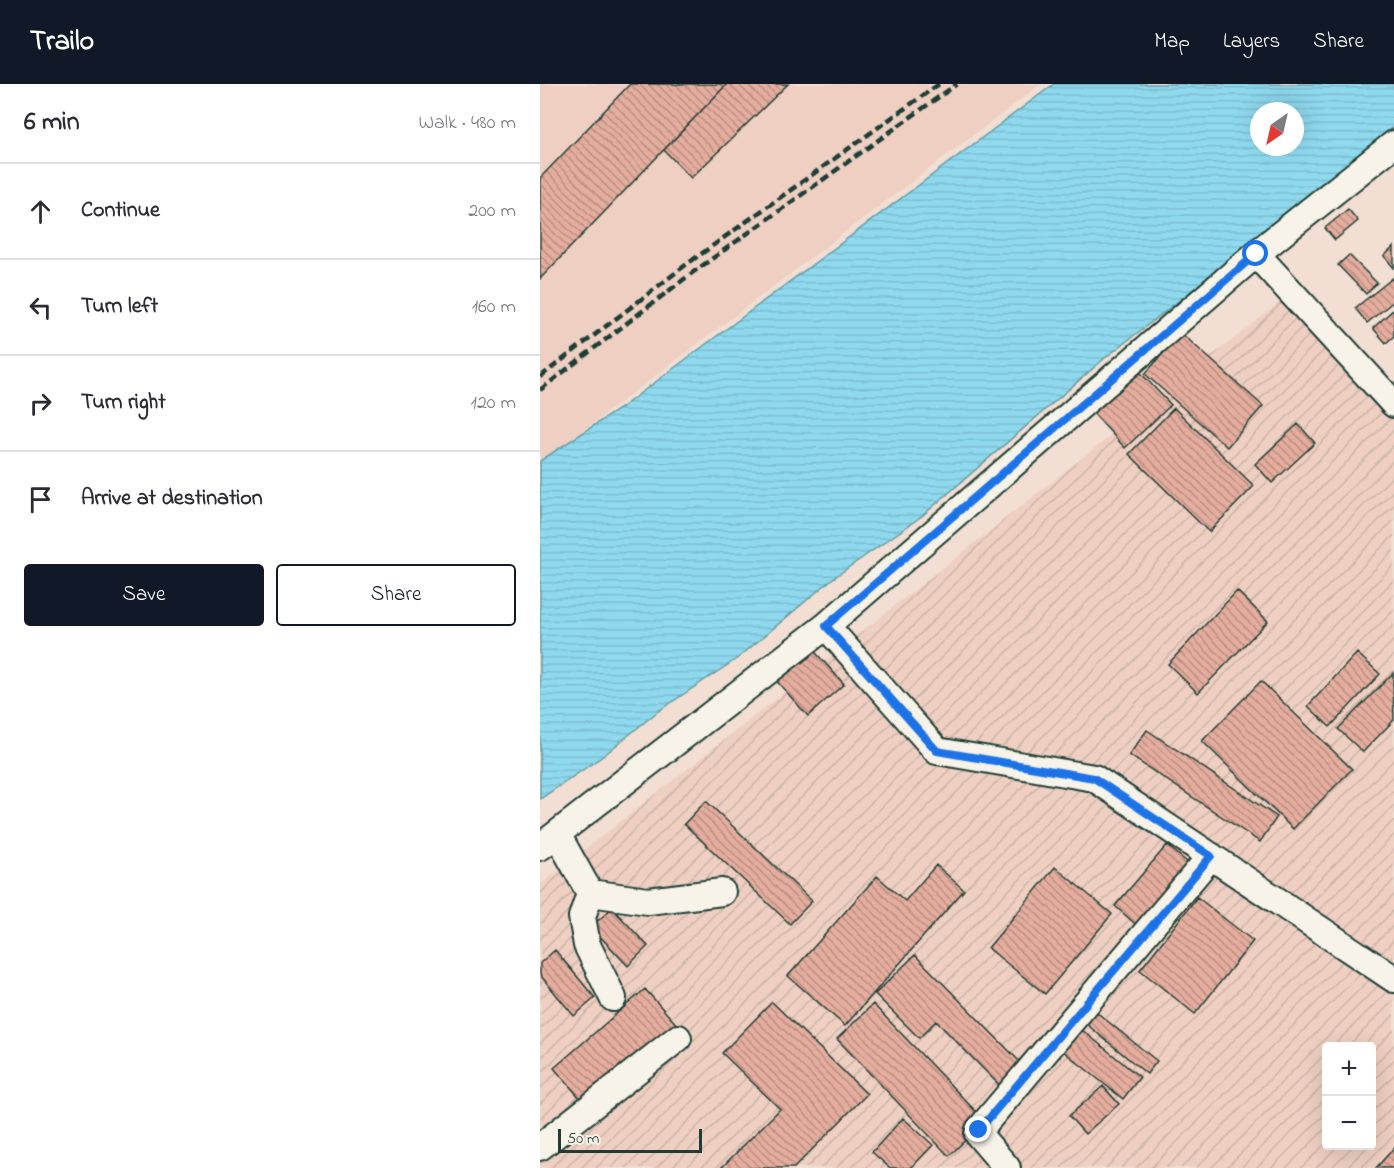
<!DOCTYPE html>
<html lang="en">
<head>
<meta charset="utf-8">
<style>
  body { margin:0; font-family:"Indie Flower",sans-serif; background:#f2f2f3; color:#2b2b33 }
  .controls { position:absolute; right:18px; bottom:18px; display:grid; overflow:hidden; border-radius:6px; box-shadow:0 6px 24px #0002 }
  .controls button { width:54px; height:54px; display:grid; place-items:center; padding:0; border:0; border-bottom:2px solid #e1e1e2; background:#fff; color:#2b2b33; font:30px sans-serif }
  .compass { position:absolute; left:710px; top:18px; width:54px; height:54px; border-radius:50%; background:#fff; box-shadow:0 6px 24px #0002; rotate:214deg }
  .scale { position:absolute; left:18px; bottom:15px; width:144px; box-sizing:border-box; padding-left:6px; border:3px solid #1f3d34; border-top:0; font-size:16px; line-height:21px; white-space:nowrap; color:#1f3d34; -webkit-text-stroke:4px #f7f3e8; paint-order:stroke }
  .stop { position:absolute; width:18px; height:18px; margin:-14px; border:4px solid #1a73e8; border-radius:50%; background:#fff }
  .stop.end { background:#1a73e8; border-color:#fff; box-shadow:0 2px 6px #0008 }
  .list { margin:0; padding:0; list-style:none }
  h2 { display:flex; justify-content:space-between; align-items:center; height:78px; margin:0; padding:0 24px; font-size:26px }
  h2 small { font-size:20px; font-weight:400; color:#7c7c81 }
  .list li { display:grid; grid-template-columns:39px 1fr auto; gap:18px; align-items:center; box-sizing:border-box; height:96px; padding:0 24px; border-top:2px solid #e1e1e2 }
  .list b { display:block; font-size:22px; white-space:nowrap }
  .list em { font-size:20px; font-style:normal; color:#7c7c81 }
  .actions { display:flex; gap:12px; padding:18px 24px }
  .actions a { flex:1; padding:14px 0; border:2px solid #111827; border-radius:6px; text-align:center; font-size:21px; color:#111827 }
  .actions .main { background:#111827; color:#fff }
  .icon { flex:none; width:33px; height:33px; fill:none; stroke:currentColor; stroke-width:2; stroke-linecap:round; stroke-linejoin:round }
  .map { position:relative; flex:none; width:854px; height:1084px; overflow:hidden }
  header { display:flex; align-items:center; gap:36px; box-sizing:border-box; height:84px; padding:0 30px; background:#111827; color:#fff }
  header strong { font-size:28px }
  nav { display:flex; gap:33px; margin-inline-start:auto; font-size:21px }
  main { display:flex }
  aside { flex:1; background:#fff }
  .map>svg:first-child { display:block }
  .built { fill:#eecfc2 }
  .industrial { fill:url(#industrial-furrows); fill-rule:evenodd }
  .water { fill:url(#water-rules); stroke:#629ba4; stroke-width:1.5; fill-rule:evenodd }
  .building { fill:url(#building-back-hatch); stroke:#1f3d34; stroke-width:1.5 }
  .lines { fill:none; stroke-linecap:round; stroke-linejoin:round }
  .minor-casing { stroke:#1f3d34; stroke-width:30 }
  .minor { stroke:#f7f3e8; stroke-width:26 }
  .rail { stroke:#1f3d34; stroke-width:4.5; stroke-dasharray:9 4.5; stroke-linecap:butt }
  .route { stroke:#1a73e8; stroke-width:8 }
</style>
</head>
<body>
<header>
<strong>Trailo</strong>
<nav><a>Map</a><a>Layers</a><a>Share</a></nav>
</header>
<main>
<aside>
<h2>6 min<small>Walk · 480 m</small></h2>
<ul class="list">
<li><svg class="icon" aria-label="ahead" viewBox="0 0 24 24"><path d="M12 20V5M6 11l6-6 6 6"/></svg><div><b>Continue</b></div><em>200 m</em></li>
<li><svg class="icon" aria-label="left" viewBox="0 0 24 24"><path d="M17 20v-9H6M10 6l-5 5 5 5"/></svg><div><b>Turn left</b></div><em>160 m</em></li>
<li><svg class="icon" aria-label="right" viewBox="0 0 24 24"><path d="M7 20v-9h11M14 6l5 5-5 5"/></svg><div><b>Turn right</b></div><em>120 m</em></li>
<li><svg class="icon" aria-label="arrive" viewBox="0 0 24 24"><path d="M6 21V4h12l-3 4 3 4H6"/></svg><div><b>Arrive at destination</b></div></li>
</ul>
<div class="actions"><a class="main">Save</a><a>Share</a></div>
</aside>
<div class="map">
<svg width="854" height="1084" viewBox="0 0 854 1084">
  <defs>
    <pattern id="industrial-furrows" width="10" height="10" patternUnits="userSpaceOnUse" patternTransform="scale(1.5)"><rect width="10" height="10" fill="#eecfc2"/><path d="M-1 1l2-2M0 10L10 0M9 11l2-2" fill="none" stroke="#ccb3a7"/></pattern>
    <pattern id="water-rules" width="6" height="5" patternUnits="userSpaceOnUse" patternTransform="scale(1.5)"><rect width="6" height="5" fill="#8fd9ef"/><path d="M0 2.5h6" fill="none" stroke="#7bbbce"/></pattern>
    <pattern id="building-back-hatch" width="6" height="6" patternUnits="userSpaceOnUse" patternTransform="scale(1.5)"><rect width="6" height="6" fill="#e5ad9e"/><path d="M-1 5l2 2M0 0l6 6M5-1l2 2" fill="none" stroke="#b98e82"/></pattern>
  </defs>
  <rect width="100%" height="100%" fill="#f2ded2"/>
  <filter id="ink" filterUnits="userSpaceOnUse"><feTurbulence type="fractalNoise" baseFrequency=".0167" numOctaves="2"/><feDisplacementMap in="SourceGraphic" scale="12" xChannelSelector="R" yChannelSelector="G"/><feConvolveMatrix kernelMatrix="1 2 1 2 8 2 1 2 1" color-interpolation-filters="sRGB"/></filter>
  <g filter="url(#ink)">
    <path class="built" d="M0,0H501L0,379Z"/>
    <path class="industrial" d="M743,216L854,325V1084H0V801ZM786,962H832V1062H786Z"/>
    <path class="water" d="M514,0H854V42L766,118L565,274L382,432L292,495L198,574L117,628L63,672L0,715V377L82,323ZM719,27H755V63H719Z"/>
    <path class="building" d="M90,0H187L0,195V94Z
      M187,0H248L151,94L124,66Z
      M808,125L818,137L795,156L785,144Z
      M854,163V184L844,172Z
      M809,171L837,199L826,210L798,181Z
      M854,193V217L827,239L815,224Z
      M854,225V252L846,259L833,244Z
      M641,249L723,322L687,363L605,290Z
      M598,286L631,321L585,364L553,329Z
      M634,324L714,402L669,448L589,370Z
      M758,340L775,359L732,399L715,380Z
      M697,507L728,537L658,609L628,580Z
      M267,559L304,600L268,632L231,591Z
      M817,569L840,590L790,643L768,622Z
      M853,589L854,636L823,668L798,645Z
      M721,597L812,685L753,745L662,657Z
      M607,646L737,733L720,758L589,671Z
      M166,717L272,817L250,840L144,740Z
      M627,761L655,785L602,846L575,822Z
      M396,781L424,806L305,942L248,892L337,792L365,817Z
      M515,783L572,830L505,910L448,864Z
      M657,813L713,857L655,930L600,886Z
      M72,824L108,862L88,882L51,843Z
      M15,866L55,914L34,932L0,891V879Z
      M375,871L484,982L462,1004L396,937L379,954L335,910Z
      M105,905L138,942L46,1021L14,984Z
      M232,918L327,1010L254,1084H181L240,1025L182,969Z
      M333,920L445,1037L409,1072L297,955Z
      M555,927L617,977L607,990L545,939Z
      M541,945L600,993L583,1015L523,967Z
      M563,1002L579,1020L545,1050L529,1032Z
      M363,1034L393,1061L371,1084H350L332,1068Z
      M854,1064V1084H836Z"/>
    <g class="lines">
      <g class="minor-casing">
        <path id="minor" d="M716,170L854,320
          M286,542L397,667L554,694L854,895
          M17,750L50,809L108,817L182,808
          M0,763L286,542L716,170L854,60
          M50,809L42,833L47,861L73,914
          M0,1063L138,954
          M467,1084L438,1050L439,1046L671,772"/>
      </g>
      <use href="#minor" class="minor"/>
      <path class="rail" d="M0,293L147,180L399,0
        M0,306L152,189L417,0"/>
    </g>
  </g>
  <g class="lines" filter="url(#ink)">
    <path class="route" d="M439,1046L671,772L554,694L397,667L286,542L716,170"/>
  </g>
</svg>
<div class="controls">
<button>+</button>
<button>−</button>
</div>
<svg class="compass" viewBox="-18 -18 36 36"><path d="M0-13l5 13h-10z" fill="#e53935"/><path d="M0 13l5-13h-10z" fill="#7c7c81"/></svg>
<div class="scale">50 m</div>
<div class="stop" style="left:716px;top:170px"></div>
<div class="stop end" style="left:439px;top:1046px"></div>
</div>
</main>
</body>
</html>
